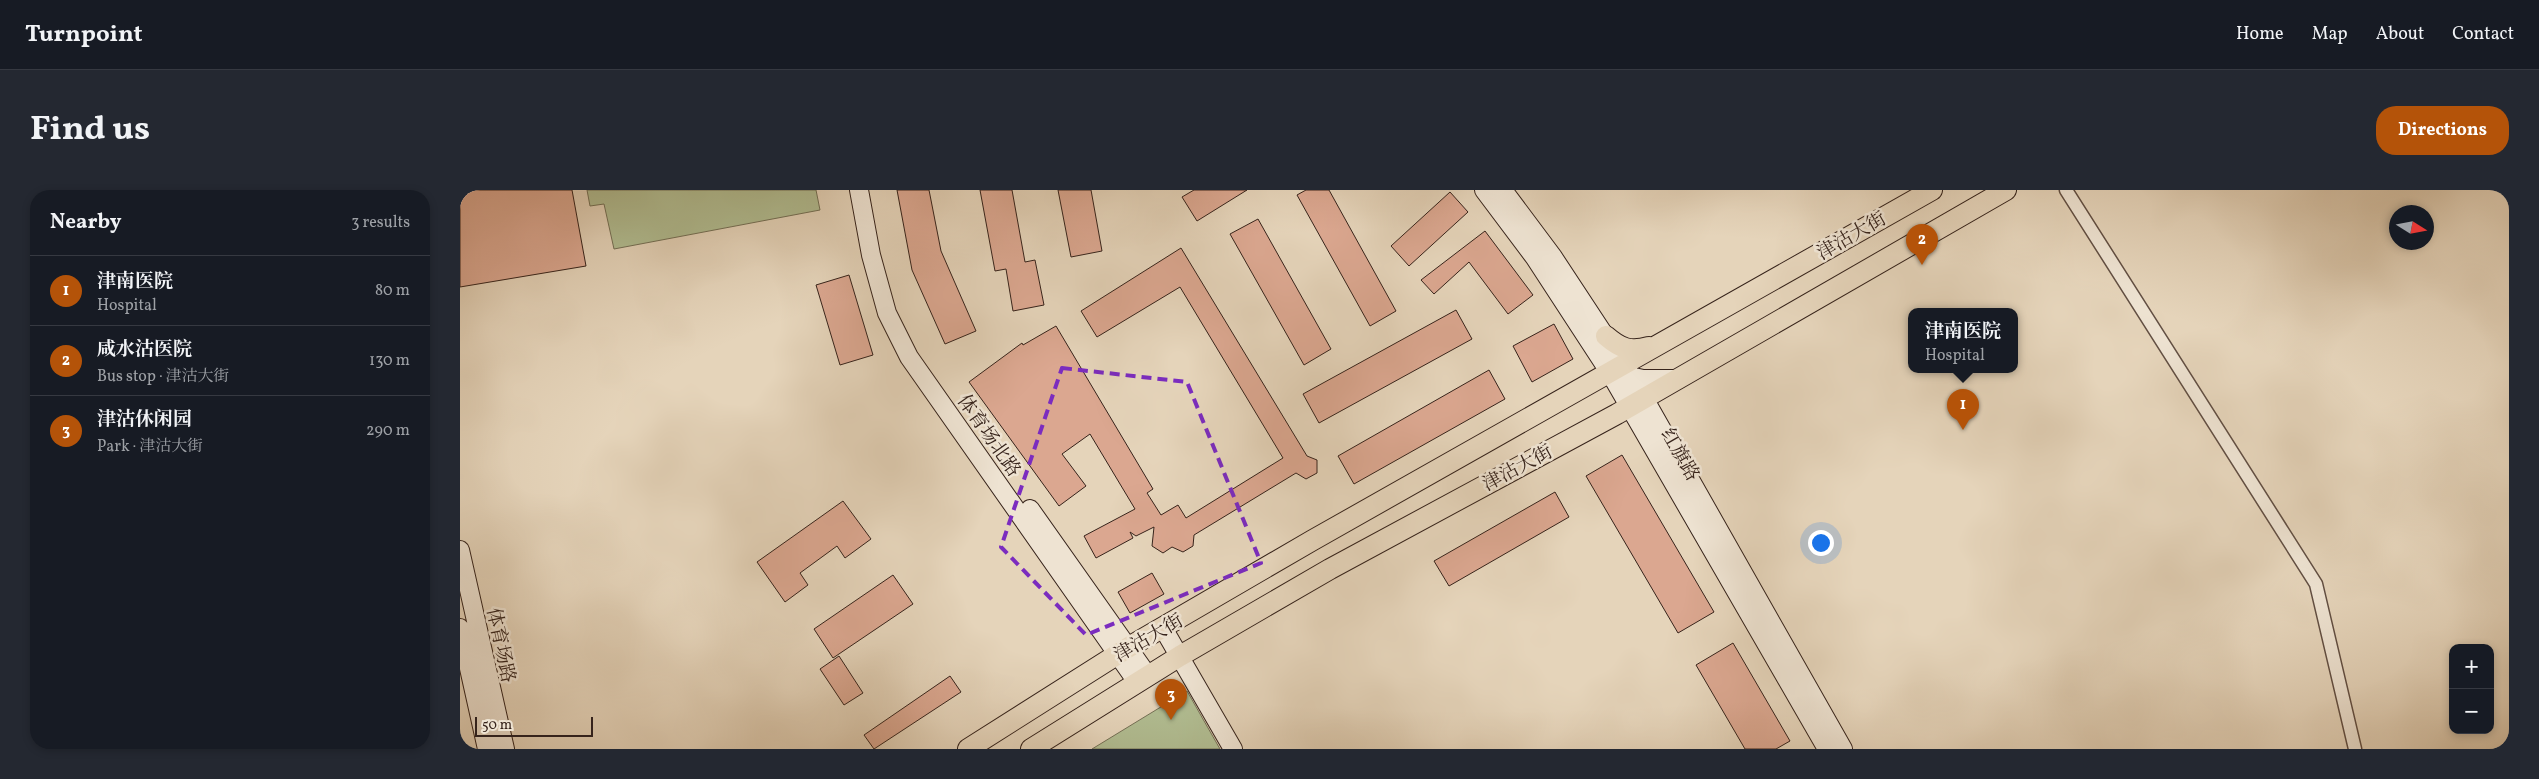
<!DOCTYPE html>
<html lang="en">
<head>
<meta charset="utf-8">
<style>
  body { margin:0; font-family:Vollkorn,"Noto Serif SC",serif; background:#242831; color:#f1f3f6 }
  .controls { position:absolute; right:15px; bottom:15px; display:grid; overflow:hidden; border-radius:10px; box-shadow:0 2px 8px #0003 }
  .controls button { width:45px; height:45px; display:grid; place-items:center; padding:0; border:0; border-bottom:1px solid #363941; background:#171b24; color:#f1f3f6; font:25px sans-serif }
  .compass { position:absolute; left:1929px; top:15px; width:45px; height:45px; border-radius:50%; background:#171b24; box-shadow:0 2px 8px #0003; rotate:101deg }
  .scale { position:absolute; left:15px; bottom:12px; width:118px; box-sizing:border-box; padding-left:5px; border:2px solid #36231b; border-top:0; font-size:14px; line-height:18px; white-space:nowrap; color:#36231b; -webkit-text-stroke:4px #eee3d2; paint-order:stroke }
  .you { position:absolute; left:1360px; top:352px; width:18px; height:18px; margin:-12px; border:4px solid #fff; border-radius:50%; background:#1a73e8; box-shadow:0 0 0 8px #1a73e833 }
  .badge { display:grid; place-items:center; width:32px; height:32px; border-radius:50%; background:#b45309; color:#fff; font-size:16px; font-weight:700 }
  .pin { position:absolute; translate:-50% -41px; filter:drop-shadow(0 1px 2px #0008) }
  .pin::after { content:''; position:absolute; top:26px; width:18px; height:15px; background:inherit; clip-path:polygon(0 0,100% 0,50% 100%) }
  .popup { position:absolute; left:1448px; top:118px; width:110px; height:65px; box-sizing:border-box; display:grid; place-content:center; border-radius:10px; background:#171b24; filter:drop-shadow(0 1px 4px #0005); font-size:16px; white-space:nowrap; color:#9ea1a6 }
  .popup b { font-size:19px; color:#f1f3f6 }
  .popup::after { content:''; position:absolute; left:50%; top:100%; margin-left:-10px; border:10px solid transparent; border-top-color:#171b24 }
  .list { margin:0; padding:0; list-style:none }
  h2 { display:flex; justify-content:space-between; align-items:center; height:65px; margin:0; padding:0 20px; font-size:21px }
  h2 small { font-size:16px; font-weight:400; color:#9ea1a6 }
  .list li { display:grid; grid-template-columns:32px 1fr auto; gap:15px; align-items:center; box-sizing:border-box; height:70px; padding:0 20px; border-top:1px solid #363941 }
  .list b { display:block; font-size:19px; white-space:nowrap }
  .list p { margin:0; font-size:16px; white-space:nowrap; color:#9ea1a6 }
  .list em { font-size:16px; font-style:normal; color:#9ea1a6 }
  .map { position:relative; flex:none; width:2049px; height:559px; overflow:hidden; border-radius:20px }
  header { display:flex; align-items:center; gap:30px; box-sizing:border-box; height:70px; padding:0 25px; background:#171b24; border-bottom:1px solid #363941 }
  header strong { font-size:24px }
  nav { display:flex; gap:28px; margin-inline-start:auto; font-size:18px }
  .intro { display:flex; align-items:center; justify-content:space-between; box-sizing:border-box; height:120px; padding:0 30px }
  h1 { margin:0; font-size:35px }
  .button { padding:12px 22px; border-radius:20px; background:#b45309; color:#fff; font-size:18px; font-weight:700 }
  main { display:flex; gap:30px; padding:0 30px }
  aside { flex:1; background:#171b24; border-radius:20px; box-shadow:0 2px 8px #0003 }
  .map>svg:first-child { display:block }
  .green { fill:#b1bd92; stroke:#747056 }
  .building { fill:#dba790; stroke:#36231b }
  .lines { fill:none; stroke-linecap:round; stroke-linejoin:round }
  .street-casing { stroke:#624f43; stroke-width:15 }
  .secondary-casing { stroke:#36231b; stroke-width:20 }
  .primary-casing { stroke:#36231b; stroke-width:22 }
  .street { stroke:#eee3d2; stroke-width:12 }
  .secondary { stroke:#eee3d2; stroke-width:18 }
  .primary { stroke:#e5d4ba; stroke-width:20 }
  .marked { fill:none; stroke:#7b2cbf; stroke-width:4; stroke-dasharray:10 6; stroke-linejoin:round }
  .labels { text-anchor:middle; stroke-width:5; stroke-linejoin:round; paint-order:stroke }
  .street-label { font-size:19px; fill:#36231b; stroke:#eee3d2 }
</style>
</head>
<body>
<header>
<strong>Turnpoint</strong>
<nav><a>Home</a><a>Map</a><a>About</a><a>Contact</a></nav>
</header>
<div class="intro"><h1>Find us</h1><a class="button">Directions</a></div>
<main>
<aside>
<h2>Nearby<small>3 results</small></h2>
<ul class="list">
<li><span class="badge">1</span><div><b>津南医院</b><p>Hospital</p></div><em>80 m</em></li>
<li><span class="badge">2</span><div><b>咸水沽医院</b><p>Bus stop · 津沽大街</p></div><em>130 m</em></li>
<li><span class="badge">3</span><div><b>津沽休闲园</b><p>Park · 津沽大街</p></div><em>290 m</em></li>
</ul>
</aside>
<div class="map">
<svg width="2049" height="559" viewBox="0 0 2049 559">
  <rect width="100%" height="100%" fill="#e5d4ba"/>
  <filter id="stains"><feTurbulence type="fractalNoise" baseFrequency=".004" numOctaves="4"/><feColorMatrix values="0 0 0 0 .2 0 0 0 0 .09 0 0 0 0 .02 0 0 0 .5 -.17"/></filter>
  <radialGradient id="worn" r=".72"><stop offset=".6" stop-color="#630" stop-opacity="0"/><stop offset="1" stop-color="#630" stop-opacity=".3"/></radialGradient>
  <path class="green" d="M127,0H356L360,20L154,59L144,14L130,16Z
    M727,501L760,559H632Z"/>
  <path class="building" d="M0,0H112L126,76L0,97Z
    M437,0H469L481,61L516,141L485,154L452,80Z
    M520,0H552L565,72L575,70L584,115L553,121L546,79L535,81Z
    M598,0H631L642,61L611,67Z
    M734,0H787L737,31L722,7Z
    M846,0H869L936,121L910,136L837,5Z
    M990,2L1008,22L949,76L931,56Z
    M798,29L871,159L844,175L770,44Z
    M1025,41L1073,105L1048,124L1009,72L974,104L961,90Z
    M721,58L847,266L857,270V283L846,289L836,283L734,345L733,356L723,362L712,357L703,363L692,356L694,337L676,346L670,342L673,348L636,368L624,346L675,319L630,244L602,264L626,296L599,316L509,192L562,153L563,155L596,136L693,299L687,303L701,325L718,315L726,328L823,268L720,97L637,147L621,121Z
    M389,85L413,165L380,175L356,95Z
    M996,120L1012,149L859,233L843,204Z
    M1094,134L1113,169L1072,192L1053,156Z
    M1029,180L1045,209L894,294L878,266Z
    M1162,265L1254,422L1218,443L1126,286Z
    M1095,302L1109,327L989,396L974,371Z
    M383,311L411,349L385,368L377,356L340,383L348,395L325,412L297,372Z
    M692,383L704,404L670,423L658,402Z
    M433,385L453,414L373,468L354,439Z
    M1273,453L1330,551L1316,559H1285L1236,475Z
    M379,466L403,503L384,515L360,479Z
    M490,486L501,502L414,559L404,545Z"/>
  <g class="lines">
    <g class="street-casing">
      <path id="street" d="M1606,0L1856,394L1895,559"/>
    </g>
    <g class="secondary-casing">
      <path id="secondary" d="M399,0L411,65L427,123L449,167L677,492
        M1024,0L1075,68L1150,183L1367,559
        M1043,0L1093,67L1172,187L1383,559
        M1165,185L1183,189H1219
        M570,319L688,486
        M0,360L45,559
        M0,438L27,559
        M703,438L773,559"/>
    </g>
    <g class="primary-casing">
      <path id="primary" d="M1146,146C1161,159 1170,162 1189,157
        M508,559L669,457L853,350L1472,0
        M571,559L720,466L870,379L1157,224L1546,0"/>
    </g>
    <use href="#street" class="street"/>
    <use href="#secondary" class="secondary"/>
    <use href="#primary" class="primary"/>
  </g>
  <path class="marked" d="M602,178L727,192L801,373L626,445L541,357Z"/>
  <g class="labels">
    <g class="street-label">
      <text transform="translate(1391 45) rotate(-30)" y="7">津沽大街</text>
      <text transform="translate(530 245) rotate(55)" y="7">体育场北路</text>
      <text transform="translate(1221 264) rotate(60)" y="7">红旗路</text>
      <text transform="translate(1057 277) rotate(-28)" y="7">津沽大街</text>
      <text transform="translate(688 447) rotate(-30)" y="7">津沽大街</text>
      <text transform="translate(42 455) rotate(78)" y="7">体育场路</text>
    </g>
  </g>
  <rect width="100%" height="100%" filter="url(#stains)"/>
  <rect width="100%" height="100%" fill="url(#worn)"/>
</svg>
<div class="controls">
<button>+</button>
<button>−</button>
</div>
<svg class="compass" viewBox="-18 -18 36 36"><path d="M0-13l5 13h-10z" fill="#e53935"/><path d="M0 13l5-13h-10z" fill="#9ea1a6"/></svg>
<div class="scale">50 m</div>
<div class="you"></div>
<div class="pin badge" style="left:1503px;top:240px">1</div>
<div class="popup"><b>津南医院</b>Hospital</div>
<div class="pin badge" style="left:1462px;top:75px">2</div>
<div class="pin badge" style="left:711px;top:530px">3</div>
</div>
</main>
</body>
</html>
